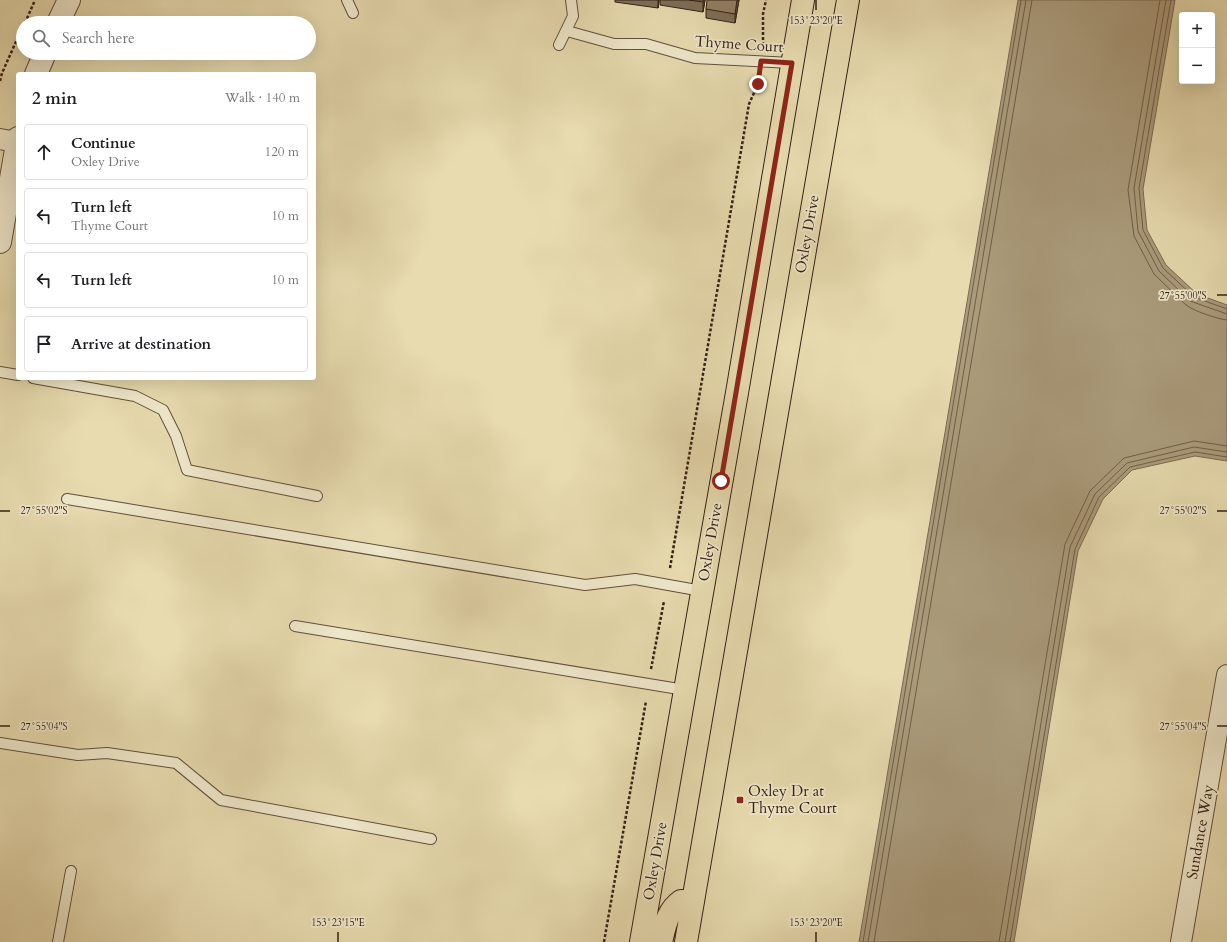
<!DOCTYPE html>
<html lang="en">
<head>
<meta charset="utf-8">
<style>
  body { margin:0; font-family:Cardo,serif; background:#f6f6f6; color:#202124 }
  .controls { position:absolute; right:12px; top:12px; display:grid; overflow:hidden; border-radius:4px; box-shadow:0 4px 16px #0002 }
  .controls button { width:36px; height:36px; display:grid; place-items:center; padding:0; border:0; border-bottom:1px solid #e0e0e0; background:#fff; color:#202124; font:20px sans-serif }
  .stop { position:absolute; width:12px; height:12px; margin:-9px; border:3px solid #8f2418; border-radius:50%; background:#fff }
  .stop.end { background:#8f2418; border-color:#fff; box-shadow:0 1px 4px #0008 }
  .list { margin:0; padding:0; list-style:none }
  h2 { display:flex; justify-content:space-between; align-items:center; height:52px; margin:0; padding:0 16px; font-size:17px }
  h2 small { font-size:13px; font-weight:400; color:#757577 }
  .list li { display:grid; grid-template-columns:26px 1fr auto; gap:12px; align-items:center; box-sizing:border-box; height:56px; margin:0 8px 8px; padding:0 8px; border:1px solid #e0e0e0; border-radius:4px }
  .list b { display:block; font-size:15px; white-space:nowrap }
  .list p { margin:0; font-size:13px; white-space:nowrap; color:#757577 }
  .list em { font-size:13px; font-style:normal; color:#757577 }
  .icon { flex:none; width:22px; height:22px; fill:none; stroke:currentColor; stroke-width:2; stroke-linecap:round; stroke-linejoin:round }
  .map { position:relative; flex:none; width:1227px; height:942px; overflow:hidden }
  .search { position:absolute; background:#fff; box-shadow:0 4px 16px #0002; left:16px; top:16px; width:300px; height:44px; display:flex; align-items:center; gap:10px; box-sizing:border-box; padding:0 14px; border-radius:22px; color:#757577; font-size:15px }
  .panel { position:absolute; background:#fff; box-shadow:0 4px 16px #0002; left:16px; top:72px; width:300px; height:308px; border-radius:4px }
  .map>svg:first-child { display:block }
  .water { fill:#aa9b7b; stroke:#7b6a52 }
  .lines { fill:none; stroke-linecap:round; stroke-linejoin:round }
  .shore { stroke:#705e48; stroke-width:1 }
  .service-casing { stroke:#624f3c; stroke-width:12 }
  .minor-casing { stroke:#624f3c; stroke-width:22 }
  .tertiary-casing { stroke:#624f3c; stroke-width:24 }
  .primary-casing { stroke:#352015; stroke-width:24 }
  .path { stroke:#352015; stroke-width:2.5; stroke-dasharray:3 2; stroke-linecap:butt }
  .service { stroke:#efe8cb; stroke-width:10 }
  .minor { stroke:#efe8cb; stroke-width:20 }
  .tertiary { stroke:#efe8cb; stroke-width:22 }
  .primary { stroke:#e7dbaf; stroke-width:22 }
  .wall { fill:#7e6f57; stroke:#352015 }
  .shaded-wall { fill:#665a47; stroke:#352015 }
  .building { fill:#928165; stroke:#352015 }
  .route { stroke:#8f2418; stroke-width:5 }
  .ticks { fill:none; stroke:#352015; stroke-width:1.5 }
  .poi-dot { fill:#8f2418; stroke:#efe8cb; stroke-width:1.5 }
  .labels { text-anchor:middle; stroke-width:3.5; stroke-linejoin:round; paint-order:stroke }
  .street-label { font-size:15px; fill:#352015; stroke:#efe8cb }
  .poi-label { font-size:15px; fill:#352015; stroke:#efe8cb; text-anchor:start }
  .ticks-label { font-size:10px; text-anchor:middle; fill:#352015; stroke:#efe8cb; stroke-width:3.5; stroke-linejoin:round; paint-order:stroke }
</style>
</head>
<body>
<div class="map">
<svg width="1227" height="942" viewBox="0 0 1227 942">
  <rect width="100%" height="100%" fill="#e7dbaf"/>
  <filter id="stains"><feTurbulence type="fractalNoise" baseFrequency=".005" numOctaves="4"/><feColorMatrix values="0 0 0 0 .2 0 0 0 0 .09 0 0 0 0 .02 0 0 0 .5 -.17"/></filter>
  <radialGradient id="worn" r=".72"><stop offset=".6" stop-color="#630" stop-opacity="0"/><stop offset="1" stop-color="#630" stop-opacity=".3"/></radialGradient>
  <path class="water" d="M1018,0H1175L1143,189L1147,230L1166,265L1197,294L1227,305V461L1195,456L1132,470L1103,499L1078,551L1014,942H859Z"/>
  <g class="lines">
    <path class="shore" d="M1160,0L1128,190L1134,236L1154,274L1186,305C1194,311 1217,319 1227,320
      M1166,0L1134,188L1138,231L1159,271L1190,301L1227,314
      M1171,0L1139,188L1143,230L1163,268L1194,297L1227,309
      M863,942L1021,0
      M868,942L1026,0
      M874,942L1032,0
      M999,942L1065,544L1090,491L1124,458L1194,441L1227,446
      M1005,942L1070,547L1095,494L1127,463L1194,447L1227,452
      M1010,942L1075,549L1099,497L1130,467L1195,452L1227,457"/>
    <g class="service-casing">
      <path id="service" d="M347,0L353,13
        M567,31L614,44H646L695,58L792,63
        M559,45L573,16L571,0
        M0,372L18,375
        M33,378L135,396L163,410L176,436L187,470L317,496
        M67,499L585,585L635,579L702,591
        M295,626L685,690
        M0,743L78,755L107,753L176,763L221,800L431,839
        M58,942L71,871"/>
    </g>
    <g class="minor-casing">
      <path id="minor" d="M0,139L17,142
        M1181,942L1227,675"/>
    </g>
    <g class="tertiary-casing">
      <path id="tertiary" d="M58,23L69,0
        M36,74L45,53
        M0,242L18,138"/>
    </g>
    <g class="primary-casing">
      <path id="primary" d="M641,942L738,387L803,0
        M661,942C665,926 667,911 681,901L693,902
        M686,942L848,0"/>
    </g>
    <path class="path" d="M25,23L35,0
      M763,45V14L766,0
      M0,81L2,73L23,26
      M670,568L749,104L758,84V78
      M651,669L664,601
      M604,942L646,701"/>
    <use href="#service" class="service"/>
    <use href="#minor" class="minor"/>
    <use href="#tertiary" class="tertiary"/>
    <use href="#primary" class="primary"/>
  </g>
  <path class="wall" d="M615,0H659L658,8L615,2Z
    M660,0H705L703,12L660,5Z
    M739,0L735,23L706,18V9Z"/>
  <path class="shaded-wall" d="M658,0H659L658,8Z
    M704,0H705L703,12V2Z
    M737,0H739L735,23V14Z"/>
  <path class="building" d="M689,0H704L703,2Z
    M707,0H737L735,14L706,9Z"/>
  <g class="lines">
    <path class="route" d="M721,481L792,63L761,61L758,84"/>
  </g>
  <path class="ticks" d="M816,0V10M1217,295H1227M0,511H10M1217,511H1227M0,726H10M1217,726H1227M338,932V942M816,932V942"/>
  <rect class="poi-dot" x="736" y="796" width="8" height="8" rx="2"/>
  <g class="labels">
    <g class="street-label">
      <text transform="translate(739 44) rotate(4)" y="5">Thyme Court</text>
      <text transform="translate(807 234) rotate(-80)" y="5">Oxley Drive</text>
      <text transform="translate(710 542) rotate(-80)" y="5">Oxley Drive</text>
      <text transform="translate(1200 832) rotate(-80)" y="5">Sundance Way</text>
      <text transform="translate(655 861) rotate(-80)" y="5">Oxley Drive</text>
    </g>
    <g class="poi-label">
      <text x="748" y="796">Oxley Dr at<tspan x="748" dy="17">Thyme Court</tspan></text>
    </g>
  </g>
  <g class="ticks-label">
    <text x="816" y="24">153°23'20"E</text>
    <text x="1183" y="299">27°55'00"S</text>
    <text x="44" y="514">27°55'02"S</text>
    <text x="1183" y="514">27°55'02"S</text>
    <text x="44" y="730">27°55'04"S</text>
    <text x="1183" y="730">27°55'04"S</text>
    <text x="338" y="926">153°23'15"E</text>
    <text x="816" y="926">153°23'20"E</text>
  </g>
  <rect width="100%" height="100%" filter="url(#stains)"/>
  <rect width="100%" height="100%" fill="url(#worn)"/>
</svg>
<div class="controls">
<button>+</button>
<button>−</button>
</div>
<div class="stop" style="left:721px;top:481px"></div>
<div class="stop end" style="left:758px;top:84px"></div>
<div class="search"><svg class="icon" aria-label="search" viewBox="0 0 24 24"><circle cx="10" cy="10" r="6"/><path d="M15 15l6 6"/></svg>Search here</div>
<section class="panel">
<h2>2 min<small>Walk · 140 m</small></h2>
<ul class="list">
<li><svg class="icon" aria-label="ahead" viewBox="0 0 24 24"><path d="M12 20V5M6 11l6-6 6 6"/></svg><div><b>Continue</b><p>Oxley Drive</p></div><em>120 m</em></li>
<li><svg class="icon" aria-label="left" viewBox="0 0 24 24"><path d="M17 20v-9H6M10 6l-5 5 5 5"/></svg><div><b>Turn left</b><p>Thyme Court</p></div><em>10 m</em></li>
<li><svg class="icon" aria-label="left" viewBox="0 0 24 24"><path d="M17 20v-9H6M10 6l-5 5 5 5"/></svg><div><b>Turn left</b></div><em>10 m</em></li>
<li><svg class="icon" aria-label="arrive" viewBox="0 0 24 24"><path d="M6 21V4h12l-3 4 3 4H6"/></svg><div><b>Arrive at destination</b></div></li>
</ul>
</section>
</div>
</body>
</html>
